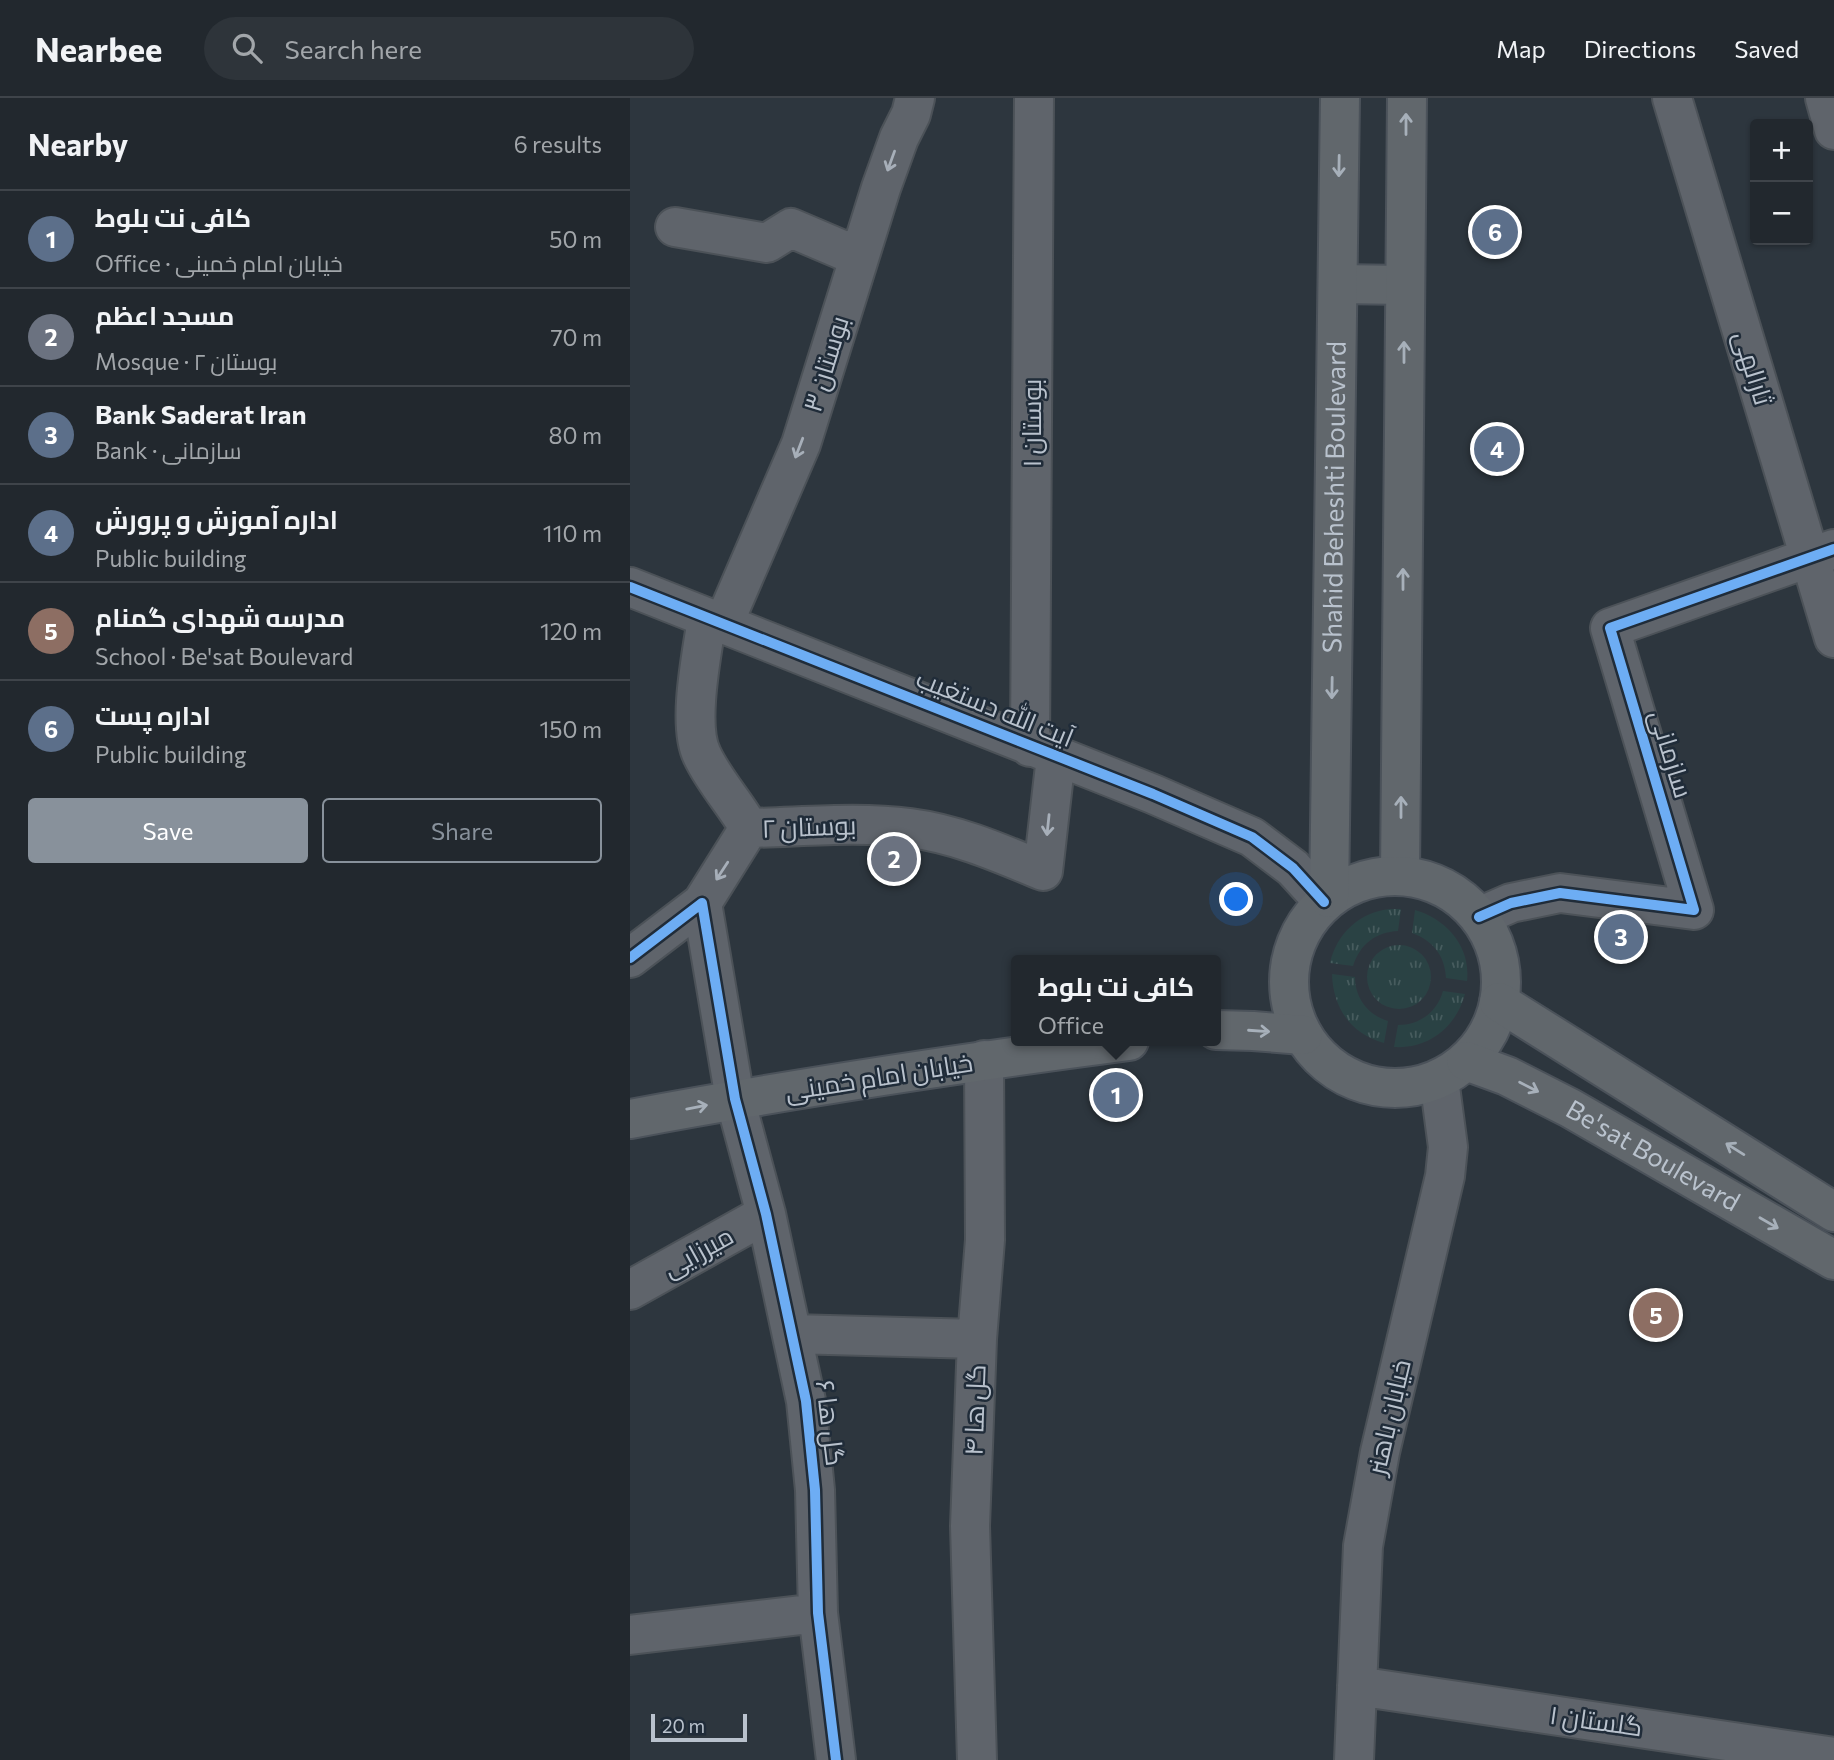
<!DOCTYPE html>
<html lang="en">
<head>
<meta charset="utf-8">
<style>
  body { margin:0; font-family:Commissioner,Cairo,sans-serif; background:#2e343a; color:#f1f3f6 }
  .controls { position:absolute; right:21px; top:21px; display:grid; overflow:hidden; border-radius:7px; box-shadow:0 2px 5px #0004 }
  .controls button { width:63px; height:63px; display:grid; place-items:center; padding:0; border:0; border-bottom:2px solid #3f444a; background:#22282e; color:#f1f3f6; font:35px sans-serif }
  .scale { position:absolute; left:21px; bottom:18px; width:96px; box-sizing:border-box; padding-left:7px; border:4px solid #b9c2cd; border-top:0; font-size:19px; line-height:24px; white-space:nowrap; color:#b9c2cd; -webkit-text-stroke:5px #202c39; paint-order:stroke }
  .you { position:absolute; left:607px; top:802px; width:24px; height:24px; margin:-18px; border:5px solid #fff; border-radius:50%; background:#1a73e8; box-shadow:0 0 0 10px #1a73e833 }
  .badge { display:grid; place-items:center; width:46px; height:46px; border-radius:50%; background:#88919b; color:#fff; font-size:23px; font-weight:700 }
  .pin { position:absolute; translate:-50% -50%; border:4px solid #fff; box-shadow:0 2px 7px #0006 }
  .popup { position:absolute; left:381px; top:857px; width:210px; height:91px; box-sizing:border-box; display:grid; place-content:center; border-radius:7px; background:#22282e; filter:drop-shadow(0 2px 5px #0005); font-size:23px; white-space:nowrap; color:#a2a6aa }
  .popup b { font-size:26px; color:#f1f3f6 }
  .popup::after { content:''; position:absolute; left:50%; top:100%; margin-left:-14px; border:14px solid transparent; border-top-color:#22282e }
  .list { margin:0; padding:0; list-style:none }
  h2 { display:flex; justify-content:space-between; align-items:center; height:91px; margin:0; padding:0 28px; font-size:30px }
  h2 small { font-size:23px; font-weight:400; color:#a2a6aa }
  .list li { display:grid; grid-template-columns:46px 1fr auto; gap:21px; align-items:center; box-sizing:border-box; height:98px; padding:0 28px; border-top:2px solid #3f444a }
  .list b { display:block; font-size:26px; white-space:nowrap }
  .list p { margin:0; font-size:23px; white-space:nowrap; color:#a2a6aa }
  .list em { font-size:23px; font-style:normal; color:#a2a6aa }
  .actions { display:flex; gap:14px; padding:21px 28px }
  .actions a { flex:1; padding:16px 0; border:2px solid #88919b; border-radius:7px; text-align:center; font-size:24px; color:#88919b }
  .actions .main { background:#88919b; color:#fff }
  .icon { flex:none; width:38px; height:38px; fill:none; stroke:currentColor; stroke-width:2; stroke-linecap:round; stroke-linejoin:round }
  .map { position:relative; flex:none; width:1204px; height:1662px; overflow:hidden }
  header { display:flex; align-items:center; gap:42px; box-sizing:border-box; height:98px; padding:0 35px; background:#22282e; border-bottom:2px solid #3f444a }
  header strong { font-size:33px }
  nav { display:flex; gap:38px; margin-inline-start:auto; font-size:24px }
  .search { width:490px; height:63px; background:#2e343a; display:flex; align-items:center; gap:18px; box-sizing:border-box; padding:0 24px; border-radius:38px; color:#a2a6aa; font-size:26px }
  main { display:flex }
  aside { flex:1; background:#22282e }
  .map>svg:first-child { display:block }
  .grass { fill:url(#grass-tufts) }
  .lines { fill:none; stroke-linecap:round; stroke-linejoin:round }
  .minor-casing { stroke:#4c5258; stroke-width:42 }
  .major-casing { stroke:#4b525a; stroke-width:42 }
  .minor { stroke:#5f646b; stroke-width:38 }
  .major { stroke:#61676c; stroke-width:38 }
  .cycleway-casing { stroke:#202c39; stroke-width:15 }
  .cycleway { stroke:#6dadf4; stroke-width:10 }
  .oneway { stroke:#a7b0ba }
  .oneway2 { stroke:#a7afb9 }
  .labels { text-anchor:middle; stroke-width:5; stroke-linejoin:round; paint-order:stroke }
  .street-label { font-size:26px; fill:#b9c2cd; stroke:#202c39 }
</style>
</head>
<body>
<header>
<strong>Nearbee</strong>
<div class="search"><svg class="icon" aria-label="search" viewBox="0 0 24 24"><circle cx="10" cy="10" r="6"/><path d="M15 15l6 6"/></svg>Search here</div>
<nav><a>Map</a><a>Directions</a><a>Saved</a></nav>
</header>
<main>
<aside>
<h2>Nearby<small>6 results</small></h2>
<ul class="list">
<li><span class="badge" style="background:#5c6f8a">1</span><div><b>کافی نت بلوط</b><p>Office · خیابان امام خمینی</p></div><em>50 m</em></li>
<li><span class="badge" style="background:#6b7280">2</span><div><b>مسجد اعظم</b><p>Mosque · بوستان ۲</p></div><em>70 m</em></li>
<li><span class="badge" style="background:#5c6f8a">3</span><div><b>Bank Saderat Iran</b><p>Bank · سازمانی</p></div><em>80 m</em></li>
<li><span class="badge" style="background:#5c6f8a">4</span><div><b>اداره آموزش و پرورش</b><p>Public building</p></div><em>110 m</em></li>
<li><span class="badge" style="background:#8d6e63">5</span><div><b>مدرسه شهدای گمنام</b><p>School · Be'sat Boulevard</p></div><em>120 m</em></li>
<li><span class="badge" style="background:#5c6f8a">6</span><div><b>اداره پست</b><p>Public building</p></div><em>150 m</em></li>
</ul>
<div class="actions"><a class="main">Save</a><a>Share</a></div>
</aside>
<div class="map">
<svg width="1204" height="1662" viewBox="0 0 1204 1662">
  <defs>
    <pattern id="grass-tufts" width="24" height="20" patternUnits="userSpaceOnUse" patternTransform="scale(1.75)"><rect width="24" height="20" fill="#2a4244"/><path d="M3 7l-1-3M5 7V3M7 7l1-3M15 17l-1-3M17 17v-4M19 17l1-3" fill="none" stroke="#475c5e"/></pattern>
  </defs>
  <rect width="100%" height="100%" fill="#2d363e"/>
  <path class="grass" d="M760,811H771L768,833C746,834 730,846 723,868L700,865C707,835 730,814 760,811Z
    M785,812C816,821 841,848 837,883L816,880C815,857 802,842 782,835Z
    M737 879a32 32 0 1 1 64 0a32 32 0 1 1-64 0Z
    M702,876L725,879C725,900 738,917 758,923L754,945C721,936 703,910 702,876Z
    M813,893L835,896C826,929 799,951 764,949L768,927C790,927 807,914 813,893Z"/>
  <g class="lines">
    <g class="minor-casing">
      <path id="minor" d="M1042,0L1204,540
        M1195,0L1204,32
        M45,129L137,145L161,130L229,159
        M0,489L523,696L622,739L663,770L694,804
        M77,521C72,555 57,627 72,657C84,683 105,705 119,730
        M93,527L171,346L251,90L269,40L281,16L285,0
        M400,649L404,0
        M72,805L119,730C172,729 228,723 280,730C327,736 370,755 413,773L426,659
        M849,819L881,805L930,795L1064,812L980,530L1204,451
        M0,860L72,805L105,1001L136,1116L176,1303L185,1392L188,1515L206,1662
        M0,1192L136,1116
        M162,1236L347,1241
        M0,1537L188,1515
        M727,1588L1204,1659
        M347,1662L340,1428L347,1241L355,1142L354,962
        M724,1662L733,1448L750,1354L815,1078L818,1049L809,981"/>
    </g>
    <g class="major-casing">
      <g id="major">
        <path d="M708,186L775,187"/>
        <path d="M770,777L777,0"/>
        <circle cx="765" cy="884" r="106"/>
        <path id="s1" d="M699,800L710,0"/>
        <path d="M869,904L1204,1114"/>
        <path d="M586,932L623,933L673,937"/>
        <path id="s2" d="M836,963L877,978L940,1010L1204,1162"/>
        <path d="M0,1021C165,990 332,965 499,943"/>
      </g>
    </g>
    <use href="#minor" class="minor"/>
    <use href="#major" class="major"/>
    <g class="cycleway-casing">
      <path id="cycleway" d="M0,489L523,696L622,739L663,770L694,804
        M849,819L881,805L930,795L1064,812L980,530L1204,451
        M0,860L72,805L105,1001L136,1116L176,1303L185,1392L188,1515L206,1662"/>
    </g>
    <use href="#cycleway" class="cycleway"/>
  </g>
  <defs><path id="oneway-shaft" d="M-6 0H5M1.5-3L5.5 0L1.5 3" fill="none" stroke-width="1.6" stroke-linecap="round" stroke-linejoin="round" transform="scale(1.75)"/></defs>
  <g class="oneway">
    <use href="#oneway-shaft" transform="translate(776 26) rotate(-90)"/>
    <use href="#oneway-shaft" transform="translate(709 68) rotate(91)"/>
    <use href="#oneway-shaft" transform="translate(774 254) rotate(-90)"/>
    <use href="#oneway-shaft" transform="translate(773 481) rotate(-90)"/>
    <use href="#oneway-shaft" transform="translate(702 590) rotate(91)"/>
    <use href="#oneway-shaft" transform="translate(771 709) rotate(-90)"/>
    <use href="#oneway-shaft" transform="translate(629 933) rotate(4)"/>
    <use href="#oneway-shaft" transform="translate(899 989) rotate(27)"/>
    <use href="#oneway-shaft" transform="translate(67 1009) rotate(-11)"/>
    <use href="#oneway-shaft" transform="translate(1105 1051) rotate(-148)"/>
    <use href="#oneway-shaft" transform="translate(1139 1125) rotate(30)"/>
  </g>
  <g class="oneway2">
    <use href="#oneway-shaft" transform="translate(261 63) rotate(110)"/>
    <use href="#oneway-shaft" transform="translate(169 350) rotate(111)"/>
    <use href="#oneway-shaft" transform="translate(418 727) rotate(96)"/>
    <use href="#oneway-shaft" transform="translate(92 773) rotate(123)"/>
  </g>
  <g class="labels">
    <g class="street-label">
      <text transform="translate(196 266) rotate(-73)" y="9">بوستان ۳</text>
      <text transform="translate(1123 270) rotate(73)" y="9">ثارالهی</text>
      <text transform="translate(402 325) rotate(-90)" y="9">بوستان ۱</text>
      <text dy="9" stroke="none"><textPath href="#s1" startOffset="401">Shahid Beheshti Boulevard</textPath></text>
      <text transform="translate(365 610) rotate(22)" y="9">آیت الله دستغیب</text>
      <text transform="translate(1041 656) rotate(73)" y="9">سازمانی</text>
      <text transform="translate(179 729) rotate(-2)" y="9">بوستان ۲</text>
      <text transform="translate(249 979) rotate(-9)" y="9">خیابان امام خمینی</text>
      <text dy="9" stroke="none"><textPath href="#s2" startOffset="210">Be'sat Boulevard</textPath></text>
      <text transform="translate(68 1154) rotate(-29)" y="9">میرزایی</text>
      <text transform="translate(345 1312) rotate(-88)" y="9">گل ها ۴</text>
      <text transform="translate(759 1319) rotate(-77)" y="9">خیابان باهنر</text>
      <text transform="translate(200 1325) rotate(83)" y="9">گل ها ۶</text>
      <text transform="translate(966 1623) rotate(8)" y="9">گلستان ۱</text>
    </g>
  </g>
</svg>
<div class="controls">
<button>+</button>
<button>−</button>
</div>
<div class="scale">20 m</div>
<div class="you"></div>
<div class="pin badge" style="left:486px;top:997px;background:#5c6f8a">1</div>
<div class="popup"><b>کافی نت بلوط</b>Office</div>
<div class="pin badge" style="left:264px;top:761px;background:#6b7280">2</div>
<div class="pin badge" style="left:991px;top:839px;background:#5c6f8a">3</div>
<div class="pin badge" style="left:867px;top:351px;background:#5c6f8a">4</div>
<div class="pin badge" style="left:1026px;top:1217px;background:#8d6e63">5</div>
<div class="pin badge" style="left:865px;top:134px;background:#5c6f8a">6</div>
</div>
</main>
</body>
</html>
